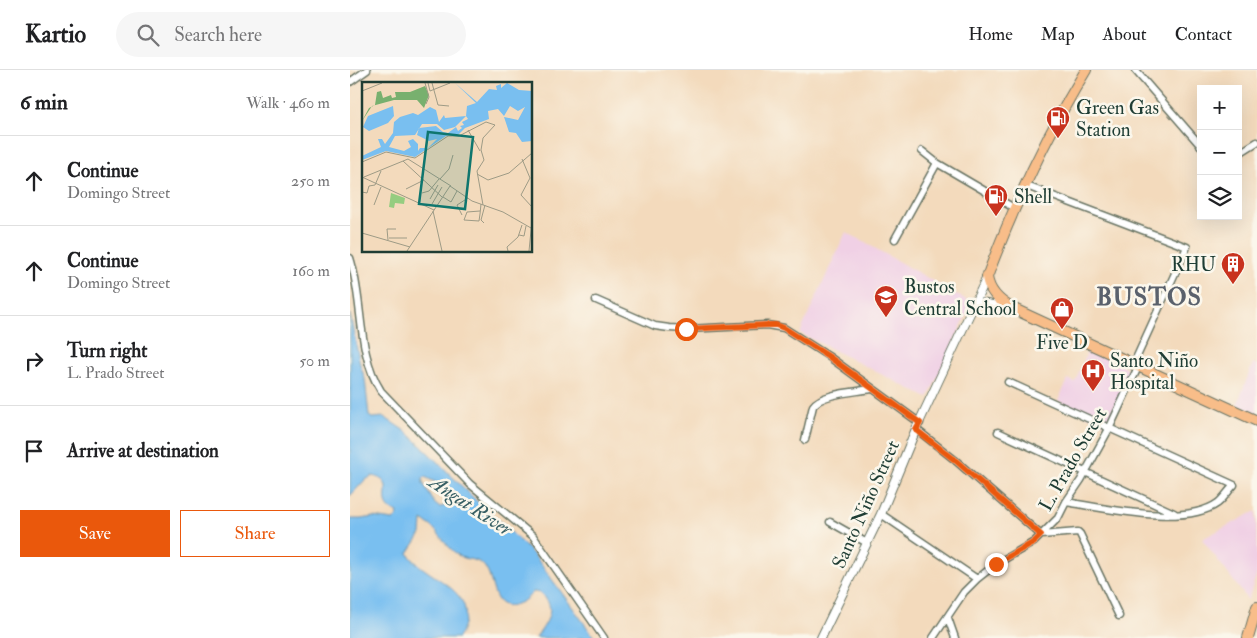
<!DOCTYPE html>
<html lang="en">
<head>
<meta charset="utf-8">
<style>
  body { margin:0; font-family:"IM FELL Double Pica",serif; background:#f6f6f6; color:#202124 }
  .controls { position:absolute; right:15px; top:15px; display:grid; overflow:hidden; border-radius:0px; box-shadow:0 5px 20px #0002 }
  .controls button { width:45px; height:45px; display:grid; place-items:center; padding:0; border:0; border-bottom:1px solid #e0e0e0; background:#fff; color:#202124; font:25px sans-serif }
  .stop { position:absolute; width:15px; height:15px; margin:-11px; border:4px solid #ea580c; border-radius:50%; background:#fff }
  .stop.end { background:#ea580c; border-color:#fff; box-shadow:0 1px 5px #0008 }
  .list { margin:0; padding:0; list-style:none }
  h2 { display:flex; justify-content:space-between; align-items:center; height:65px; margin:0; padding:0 20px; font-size:21px }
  h2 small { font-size:16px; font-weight:400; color:#757577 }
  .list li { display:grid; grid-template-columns:32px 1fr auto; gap:15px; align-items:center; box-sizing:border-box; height:90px; padding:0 20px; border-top:1px solid #e0e0e0 }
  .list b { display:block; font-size:19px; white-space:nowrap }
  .list p { margin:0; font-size:16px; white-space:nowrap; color:#757577 }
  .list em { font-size:16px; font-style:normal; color:#757577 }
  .actions { display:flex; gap:10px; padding:15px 20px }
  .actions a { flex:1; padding:11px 0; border:1px solid #ea580c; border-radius:0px; text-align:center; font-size:18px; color:#ea580c }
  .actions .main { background:#ea580c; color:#fff }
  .icon { flex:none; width:28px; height:28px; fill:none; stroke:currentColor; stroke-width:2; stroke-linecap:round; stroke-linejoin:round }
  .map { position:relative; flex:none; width:907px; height:568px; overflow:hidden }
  header { display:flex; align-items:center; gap:30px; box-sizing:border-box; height:70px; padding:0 25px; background:#fff; border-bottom:1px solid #e0e0e0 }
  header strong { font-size:24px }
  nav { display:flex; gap:28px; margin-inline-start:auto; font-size:18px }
  .search { width:350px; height:45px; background:#f6f6f6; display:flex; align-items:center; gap:12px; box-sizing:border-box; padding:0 18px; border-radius:28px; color:#757577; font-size:19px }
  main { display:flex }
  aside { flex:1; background:#fff }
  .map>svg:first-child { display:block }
  .built { fill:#f0d0e5 }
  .water { fill:#79bff0; stroke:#4c7e92; fill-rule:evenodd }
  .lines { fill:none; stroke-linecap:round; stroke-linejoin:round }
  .minor-casing { stroke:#697464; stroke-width:9 }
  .tertiary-casing { stroke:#697464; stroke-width:10 }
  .primary-casing { stroke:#697464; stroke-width:12 }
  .minor { stroke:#fff; stroke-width:6 }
  .tertiary { stroke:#fff; stroke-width:8 }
  .primary { stroke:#f8bd89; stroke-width:10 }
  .route { stroke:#ea580c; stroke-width:6 }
  .labels { text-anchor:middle; stroke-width:5; stroke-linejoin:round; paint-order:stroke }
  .poi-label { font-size:19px; fill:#1f3d34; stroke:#fbf7ec; text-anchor:start }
  .street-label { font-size:19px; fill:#1f3d34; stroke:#fbf7ec }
  .water-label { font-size:20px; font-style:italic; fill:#365e63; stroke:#fbf7ec }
  .district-label { font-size:24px; font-weight:bold; letter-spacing:1px; fill:#5a616c; stroke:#fbf7ec }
  .inset-road { fill:none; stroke:#9e9b86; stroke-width:1 }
  .view { fill:#0f766e; fill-opacity:0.15; stroke:#0f766e; stroke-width:2.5 }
  .inset-edge { fill:none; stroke:#1f3d34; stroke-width:2.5 }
</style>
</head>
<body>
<header>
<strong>Kartio</strong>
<div class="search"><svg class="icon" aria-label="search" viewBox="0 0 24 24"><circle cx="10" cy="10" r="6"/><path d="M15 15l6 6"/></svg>Search here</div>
<nav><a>Home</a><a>Map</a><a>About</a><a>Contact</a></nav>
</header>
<main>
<aside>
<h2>6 min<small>Walk · 460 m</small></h2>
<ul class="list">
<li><svg class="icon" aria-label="ahead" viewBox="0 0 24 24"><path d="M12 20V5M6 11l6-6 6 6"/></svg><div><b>Continue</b><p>Domingo Street</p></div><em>250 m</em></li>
<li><svg class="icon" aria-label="ahead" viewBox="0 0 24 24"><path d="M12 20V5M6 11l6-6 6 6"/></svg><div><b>Continue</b><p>Domingo Street</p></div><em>160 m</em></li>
<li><svg class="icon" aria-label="right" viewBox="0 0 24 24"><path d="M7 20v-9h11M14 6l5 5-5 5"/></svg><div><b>Turn right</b><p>L. Prado Street</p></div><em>50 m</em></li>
<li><svg class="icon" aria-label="arrive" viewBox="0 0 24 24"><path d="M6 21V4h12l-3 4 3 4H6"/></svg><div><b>Arrive at destination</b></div></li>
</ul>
<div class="actions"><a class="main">Save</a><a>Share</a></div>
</aside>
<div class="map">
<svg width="907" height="568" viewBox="0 0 907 568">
  <rect width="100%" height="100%" fill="#fbf7ec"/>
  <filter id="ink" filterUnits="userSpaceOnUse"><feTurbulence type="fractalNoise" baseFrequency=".02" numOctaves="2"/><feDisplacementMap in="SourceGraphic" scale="10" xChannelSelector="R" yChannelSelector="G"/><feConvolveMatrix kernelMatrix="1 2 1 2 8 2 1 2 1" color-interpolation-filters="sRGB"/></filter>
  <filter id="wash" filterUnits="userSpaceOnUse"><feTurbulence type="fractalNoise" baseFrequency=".0096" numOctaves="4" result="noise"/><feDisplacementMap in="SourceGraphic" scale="20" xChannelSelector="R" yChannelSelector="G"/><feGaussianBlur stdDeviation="1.12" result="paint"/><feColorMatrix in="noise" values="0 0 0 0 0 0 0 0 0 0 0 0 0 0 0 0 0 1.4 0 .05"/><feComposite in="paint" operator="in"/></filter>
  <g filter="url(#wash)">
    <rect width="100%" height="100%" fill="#f3dabc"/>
    <path class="built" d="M496,162L622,233L578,328L450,263Z
      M738,280L783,301L757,355L708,331L718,309L725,312Z
      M903,293L907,295V343L887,335Z
      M906,441L907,503L898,530L852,469Z"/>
    <path class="water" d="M0,244L10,294L15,309L19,346L22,348L34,347L58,363L127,431L158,459L184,485L245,568H186C194,556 206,542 196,529C193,524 188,522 183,522C177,529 173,532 164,535C139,541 146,506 132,494C126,489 118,490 111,487C99,480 93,468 84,459C81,455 76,453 72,450L71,464L58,483C73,508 125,517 114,554C112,559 111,564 108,568H0V449H11L23,447L43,450L47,447L48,443C21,433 51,413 23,406L15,410L0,426ZM75,407L103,421V425L95,436L89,437L85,434L73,413V409Z"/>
  </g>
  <g filter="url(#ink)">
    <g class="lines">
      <g class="minor-casing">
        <path id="minor" d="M785,0L851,76
          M0,12L17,0
          M572,81L587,93L664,138
          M888,84L907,72
          M674,115L837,177L784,293
          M545,169L587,93
          M0,188C14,231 6,282 31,321L120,414L183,466L254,568
          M246,230L305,256L319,258L337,259L417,255L434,258L478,286L570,353
          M658,312L884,415C879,420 874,428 868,433C835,457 755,438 716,432
          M566,359L605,390L691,465L728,462L730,464L769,546
          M648,362L824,443
          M455,370L463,336C472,323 506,322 521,319
          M531,444L627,509
          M480,452L517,473
          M598,548L605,568
          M583,568L614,522L627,509L646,494L684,472L708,448L716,432L731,410L759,359L789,295"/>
      </g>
      <g class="tertiary-casing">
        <path id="tertiary" d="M626,232L658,238
          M471,568L531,444L566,359L637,207"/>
      </g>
      <g class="primary-casing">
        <path id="primary" d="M736,0C696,66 664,135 637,207C639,221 649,231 662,238L907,351
          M898,568L907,537"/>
      </g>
      <use href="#minor" class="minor"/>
      <use href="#tertiary" class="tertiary"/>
      <use href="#primary" class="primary"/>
    </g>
  </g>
  <g class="lines" filter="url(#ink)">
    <path class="route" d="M336,259L417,255H426L434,258L478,286L570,353L566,360L605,390L691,465L684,472L646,494"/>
  </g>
  <defs>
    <g id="fuel-pin" transform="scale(1.25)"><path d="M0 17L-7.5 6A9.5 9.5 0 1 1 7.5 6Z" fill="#c8321e" stroke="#fbf7ec"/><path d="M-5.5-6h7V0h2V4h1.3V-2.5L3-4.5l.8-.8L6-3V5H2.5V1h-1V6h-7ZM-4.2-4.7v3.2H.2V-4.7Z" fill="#fff"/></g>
    <g id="building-pin" transform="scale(1.25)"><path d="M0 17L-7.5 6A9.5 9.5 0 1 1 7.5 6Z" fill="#c8321e" stroke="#fbf7ec"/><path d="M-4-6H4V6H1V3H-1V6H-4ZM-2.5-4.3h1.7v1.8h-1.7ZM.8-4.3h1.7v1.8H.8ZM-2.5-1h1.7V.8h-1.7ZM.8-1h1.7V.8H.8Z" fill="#fff"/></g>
    <g id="school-pin" transform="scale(1.25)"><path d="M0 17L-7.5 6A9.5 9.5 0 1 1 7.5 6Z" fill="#c8321e" stroke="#fbf7ec"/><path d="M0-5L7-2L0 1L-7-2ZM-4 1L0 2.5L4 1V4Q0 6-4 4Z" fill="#fff"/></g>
    <g id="shop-pin" transform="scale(1.25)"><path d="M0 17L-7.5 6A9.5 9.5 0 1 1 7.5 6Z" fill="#c8321e" stroke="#fbf7ec"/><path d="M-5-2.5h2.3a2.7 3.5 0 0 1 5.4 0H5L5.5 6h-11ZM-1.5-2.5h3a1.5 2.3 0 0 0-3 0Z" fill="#fff"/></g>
    <g id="hospital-pin" transform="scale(1.25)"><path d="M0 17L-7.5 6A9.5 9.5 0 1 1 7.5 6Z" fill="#c8321e" stroke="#fbf7ec"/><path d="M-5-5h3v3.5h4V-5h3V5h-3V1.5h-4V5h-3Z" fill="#fff"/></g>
  </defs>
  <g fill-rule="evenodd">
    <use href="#fuel-pin" x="708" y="48"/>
    <use href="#fuel-pin" x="646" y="126"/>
    <use href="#building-pin" x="883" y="194"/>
    <use href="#school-pin" x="536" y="227"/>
    <use href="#shop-pin" x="712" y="239"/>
    <use href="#hospital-pin" x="743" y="301"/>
  </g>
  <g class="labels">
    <g class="poi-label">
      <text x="726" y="44">Green Gas<tspan x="726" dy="22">Station</tspan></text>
      <text x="664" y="133">Shell</text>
      <text x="866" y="201" text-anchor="end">RHU</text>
      <text x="554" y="223">Bustos<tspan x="554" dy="22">Central School</tspan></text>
      <text x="712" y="279" text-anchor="middle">Five D</text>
      <text x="760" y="297">Santo Niño<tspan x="760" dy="22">Hospital</tspan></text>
    </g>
    <g class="street-label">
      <text transform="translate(722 389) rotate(-60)" y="7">L. Prado Street</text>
      <text transform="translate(515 434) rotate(-66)" y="7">Santo Niño Street</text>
    </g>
    <g class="water-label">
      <text transform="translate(121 435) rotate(33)" y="7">Angat River</text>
    </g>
    <g class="district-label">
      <text x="799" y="235">BUSTOS</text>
    </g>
  </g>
  <g transform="translate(12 12)">
    <rect width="170" height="170" fill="#f3dabc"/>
    <path d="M29,111L43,116L42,122L33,121L32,126L27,125Z" fill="#95cd80"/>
    <path d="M63,4L67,13L62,26L55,18H32L10,24L0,39L7,26L13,23L15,10L19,9L21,16L29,13L30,16L34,15L33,10H48Z" fill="#78b06e"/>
    <path d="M93,1L115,20L127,7L135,8L134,4L139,2V6L145,1L157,8L170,9V59L160,60L154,51L147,50L142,35L156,38L163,25L156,29L148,24L142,34L136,27L126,29L127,37L103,46L97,52L84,54L53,75L24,69L0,78V74L19,65L16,57H20L23,62L31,51L32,40L38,35L51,31L56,33L68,25L74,28L77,40L82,33L83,36L104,34L105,24L114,21ZM104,34L106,37L100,40L102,43L98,44L100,46L96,49L94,45L86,51L81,50L74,44L57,46L55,53L67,59L75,57L66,66H58L56,69V62L51,57L46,59L49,65L42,69L27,65L33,54L53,53L60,42H75L82,48L93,45ZM31,24L32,34L26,41L7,49L1,45L6,34Z" fill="#79bff0" fill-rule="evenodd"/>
    <path class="inset-road" d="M63,1L67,15L64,22M66,1L68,9L88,1M70,1L76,23L87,24M0,9L20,1M106,48L118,69M160,77L168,96L159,113L170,125M41,79L80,115M0,80L24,70L53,76L86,54H97L124,40L133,43M115,92L126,98L147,91L170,71M0,95L72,128M2,95L46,77L89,104M78,97L87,87L91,73M44,107L62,98M0,110L5,111L7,104L13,103L19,89M60,111L67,109L77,97M81,115L89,120L95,109M68,117L76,103M70,122L80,105M12,123L19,105M121,123L115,89L122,78L119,68L121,56L133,43M71,129L80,169M118,129L105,130L102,138L117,139L118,132L119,122M100,133L95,123L106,116M122,141L119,138L123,123M0,151L48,165M157,153L162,154L164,144M27,156H45M26,158L25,147H34M45,169L88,104L110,119L141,130L169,146M146,169L145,165L156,155L160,143M167,169L170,138"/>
    <path class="view" d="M66,50L111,55L103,127L57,122Z"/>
    <rect width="170" height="170" class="inset-edge"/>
  </g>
</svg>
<div class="controls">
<button>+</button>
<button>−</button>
<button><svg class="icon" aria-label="layers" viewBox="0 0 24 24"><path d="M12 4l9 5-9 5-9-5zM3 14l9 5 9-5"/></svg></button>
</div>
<div class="stop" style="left:336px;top:259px"></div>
<div class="stop end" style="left:646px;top:494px"></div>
</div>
</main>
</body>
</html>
